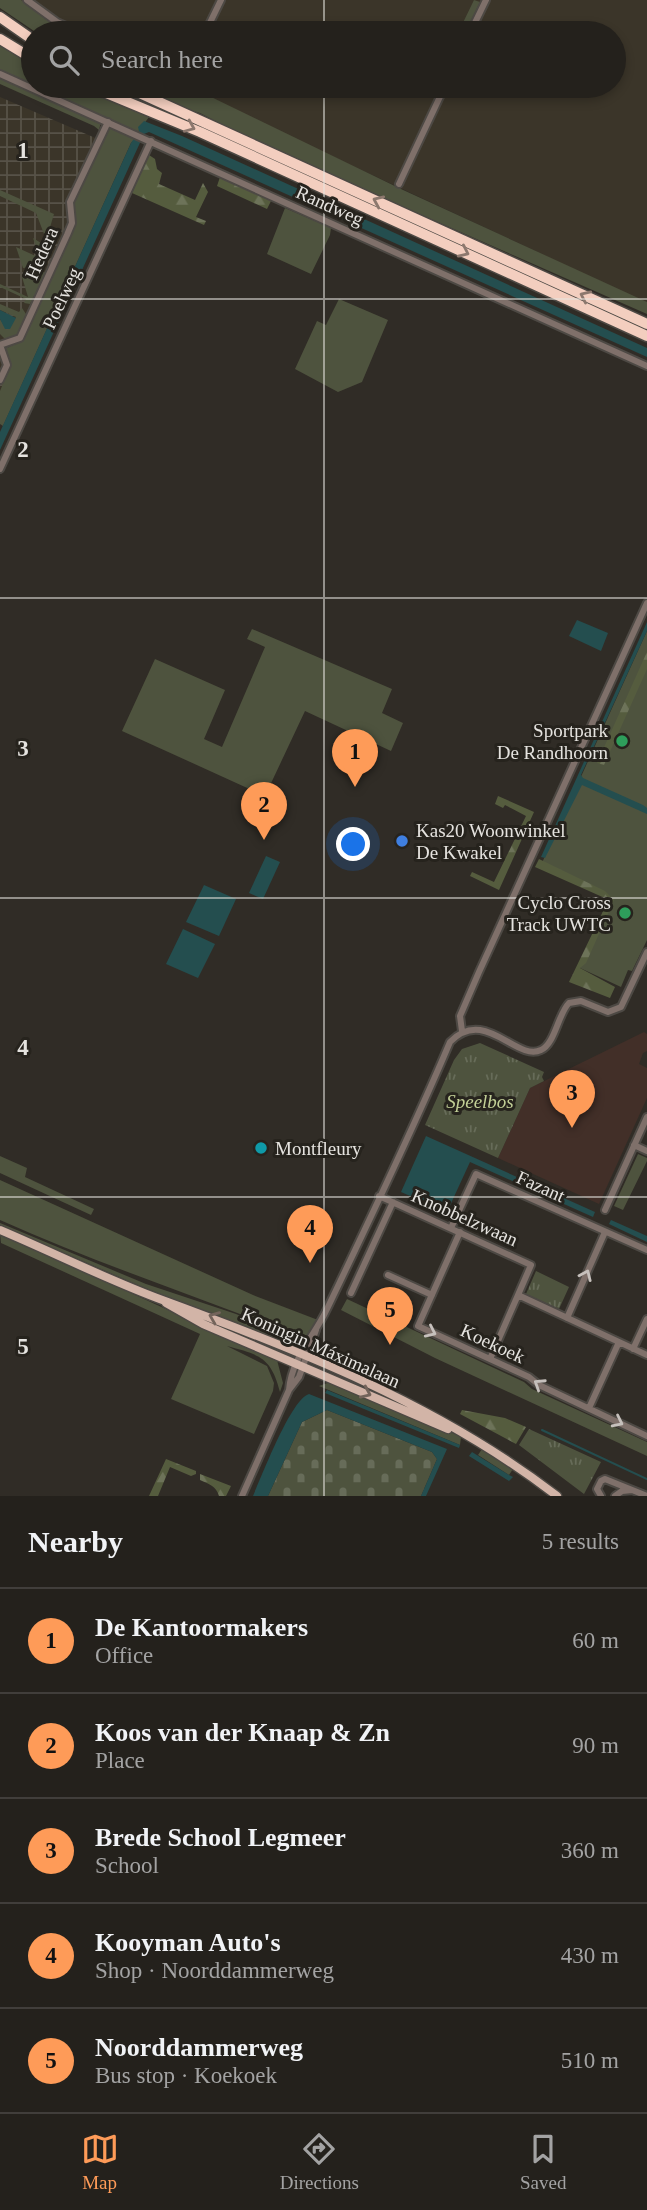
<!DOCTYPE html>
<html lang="en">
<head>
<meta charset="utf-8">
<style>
  body { margin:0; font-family:"Times New Roman",serif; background:#302e29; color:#f1f3f6 }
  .you { position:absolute; left:354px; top:845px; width:24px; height:24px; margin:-18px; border:5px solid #fff; border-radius:50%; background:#1a73e8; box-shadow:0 0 0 10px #1a73e833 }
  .badge { display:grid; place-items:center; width:46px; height:46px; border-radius:50%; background:#fe9b58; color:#111; font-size:23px; font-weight:700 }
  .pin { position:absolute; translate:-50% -58px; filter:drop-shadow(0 2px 4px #0008) }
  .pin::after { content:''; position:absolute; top:37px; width:24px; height:21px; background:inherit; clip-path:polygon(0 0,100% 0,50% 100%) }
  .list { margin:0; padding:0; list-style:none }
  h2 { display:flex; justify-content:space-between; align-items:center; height:91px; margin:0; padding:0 28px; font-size:30px }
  h2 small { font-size:23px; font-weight:400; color:#a3a3a3 }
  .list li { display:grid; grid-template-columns:46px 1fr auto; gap:21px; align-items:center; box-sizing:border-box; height:105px; padding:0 28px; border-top:2px solid #413e3b }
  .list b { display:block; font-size:26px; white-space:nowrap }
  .list p { margin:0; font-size:23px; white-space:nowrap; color:#a3a3a3 }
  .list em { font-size:23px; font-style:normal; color:#a3a3a3 }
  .icon { flex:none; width:38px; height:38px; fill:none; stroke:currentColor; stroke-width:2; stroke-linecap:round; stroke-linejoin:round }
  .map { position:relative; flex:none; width:647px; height:1496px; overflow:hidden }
  .search { position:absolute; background:#24211c; box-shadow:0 4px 10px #0003; left:21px; right:21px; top:21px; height:77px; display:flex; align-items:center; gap:18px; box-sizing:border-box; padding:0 24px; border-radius:38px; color:#a3a3a3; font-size:26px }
  .sheet { height:616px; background:#24211c }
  nav { display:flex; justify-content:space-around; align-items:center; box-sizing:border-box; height:98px; border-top:2px solid #413e3b; background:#24211c; font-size:19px; color:#a3a3a3 }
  nav a { display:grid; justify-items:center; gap:4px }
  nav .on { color:#fe9b58 }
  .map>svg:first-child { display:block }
  .built { fill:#3b3529 }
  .industrial { fill:url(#industrial-grid) }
  .education { fill:#422f28 }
  .grass { fill:#4e533e }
  .forest { fill:url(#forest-firs) }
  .cemetery { fill:url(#cemetery-stones) }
  .park { fill:url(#park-tufts) }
  .water { fill:#244e4f }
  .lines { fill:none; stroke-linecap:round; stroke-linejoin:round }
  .stream { stroke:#244e4f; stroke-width:2 }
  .minor-casing { stroke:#4d4944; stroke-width:10 }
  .major-casing { stroke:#4d4944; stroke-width:11 }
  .highway-casing { stroke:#4d4944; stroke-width:13 }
  .minor { stroke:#7f706a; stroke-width:6 }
  .major { stroke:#d2b4a7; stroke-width:8 }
  .highway { stroke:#f3cebf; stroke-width:10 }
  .oneway { stroke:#8c786e }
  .oneway2 { stroke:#c6c0bc }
  .oneway3 { stroke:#73645b }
  .grid { fill:none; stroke:#e5e3df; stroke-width:2; stroke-opacity:0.55 }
  .leisure-dot { fill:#2e9e5b; stroke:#26231d; stroke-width:2.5 }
  .shop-dot { fill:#3f7fe0; stroke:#26231d; stroke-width:2.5 }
  .culture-dot { fill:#0f9aa8; stroke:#26231d; stroke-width:2.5 }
  .labels { text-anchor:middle; stroke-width:6; stroke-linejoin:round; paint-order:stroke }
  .street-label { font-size:19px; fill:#e5e3df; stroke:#26231d }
  .poi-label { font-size:19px; fill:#e5e3df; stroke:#26231d; text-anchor:end }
  .park-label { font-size:19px; font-style:italic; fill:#c2cf96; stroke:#26231d }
  .grid-label { font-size:23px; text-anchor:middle; font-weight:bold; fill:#e5e3df; stroke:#26231d; stroke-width:6; stroke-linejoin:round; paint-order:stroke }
</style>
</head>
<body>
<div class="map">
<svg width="647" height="1496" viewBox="0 0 647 1496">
  <defs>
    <pattern id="industrial-grid" width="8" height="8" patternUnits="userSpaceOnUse" patternTransform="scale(1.75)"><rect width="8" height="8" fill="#3b3529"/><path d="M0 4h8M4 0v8" fill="none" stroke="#575248"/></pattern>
    <pattern id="forest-firs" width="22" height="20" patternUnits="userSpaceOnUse" patternTransform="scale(1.75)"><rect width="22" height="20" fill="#555c3e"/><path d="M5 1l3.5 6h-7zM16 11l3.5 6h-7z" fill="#6d7359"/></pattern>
    <pattern id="cemetery-stones" width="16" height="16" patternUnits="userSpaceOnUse" patternTransform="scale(1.75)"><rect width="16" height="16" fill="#4e533e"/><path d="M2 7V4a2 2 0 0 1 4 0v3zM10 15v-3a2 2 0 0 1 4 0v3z" fill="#676c59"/></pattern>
    <pattern id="park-tufts" width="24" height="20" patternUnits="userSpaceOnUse" patternTransform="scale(1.75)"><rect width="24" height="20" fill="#4e533e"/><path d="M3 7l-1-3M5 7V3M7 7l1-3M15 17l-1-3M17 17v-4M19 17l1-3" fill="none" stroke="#676c59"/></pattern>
  </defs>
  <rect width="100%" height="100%" fill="#302c26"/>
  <path class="built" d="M1,0H647V303L181,86H614V33H71Z"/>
  <path class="industrial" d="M0,97L114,146L0,396Z"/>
  <path class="education" d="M644,1032L647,1034V1051L643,1053L639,1064L647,1068V1098L599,1204L498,1158L530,1088Z"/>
  <path class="grass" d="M0,0H21L55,23L77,33H37L0,8Z
    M474,0L480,2L465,33H458Z
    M0,43L33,63V86L0,71Z
    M0,76L101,122L99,130L94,126L0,84Z
    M34,86H78L149,117L138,132Z
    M132,86H198L205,94L401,189L647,302V314L258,143L200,113L179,107Z
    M109,127L136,138L131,143L3,426L0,424V391L10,366L7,348L24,339L73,230L75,220L73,204Z
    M0,190L54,214L48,234H44L36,213L0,196Z
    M285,208L331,228L330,235L311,274L267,254Z
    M33,238L41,243L44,257L35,267L23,268L16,247L40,258Z
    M47,270L30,304L24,303L26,299L0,287V284L28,297L22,277L36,278Z
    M339,299L388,320L362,382L338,392L295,369L317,321L326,325Z
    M0,304L19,312L22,308L26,314L17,335L6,340L0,334V319L7,330L16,317L0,310Z
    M252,629L392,689L382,713L403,723L391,751L305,711L265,796L122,731L155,659L225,690L204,739L222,747L265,647L247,639Z
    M647,631V940L632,971L628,970L621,987L580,968L609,897L541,865Z
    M638,1154L647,1158V1161L623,1210L614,1206Z
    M0,1156L27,1168L25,1177L94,1209L91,1215L0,1173Z
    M0,1180L253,1295L318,1320L304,1339C203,1298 100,1265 0,1220Z
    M0,1223L146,1284L236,1314L302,1342L294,1345L286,1343L140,1286L0,1225Z
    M0,1233L277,1360L283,1383L280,1392C271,1357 260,1355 227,1346L267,1366L274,1383L273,1391L254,1434L171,1399L200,1334L1,1243Z
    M347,1299L524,1382L532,1389L647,1442V1456L435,1358L341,1310Z
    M330,1382L455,1434L461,1437L460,1445L319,1386Z
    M482,1449L513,1469L509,1475L478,1455Z"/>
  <path class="forest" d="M149,155L155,159L157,169L162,173L159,184L195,200L203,183L208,192L196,217L206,221L204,225L132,193Z
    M220,177L271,201L267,209L217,186Z
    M647,652V669L604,765L597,763Z
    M498,796L534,812L499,890L470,876L472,872L494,882L526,816L505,805L503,808L495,804Z
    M539,859L605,891L614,900L586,963L580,968L615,987L610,998L569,982L607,903V899L535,867Z
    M462,1410L505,1418L526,1427L516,1444L460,1414Z
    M166,1459L196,1471V1474L191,1476L170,1467L158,1496H149Z
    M200,1474L231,1486L226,1496H219C216,1486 209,1484 200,1480Z"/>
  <path class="cemetery" d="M327,1410L432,1452L437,1459L421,1496H268L302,1422Z"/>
  <path class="park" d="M480,1043L544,1072L542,1077L544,1081L530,1088L498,1158L425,1125L454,1060L462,1049Z
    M536,1271L569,1287L559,1309L526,1294Z
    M529,1429L601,1462L584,1494L519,1445Z"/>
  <path class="water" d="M144,121L182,136L647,348V357L149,132L144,134L0,450V432L131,143L139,131L138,127Z
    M0,310L16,318L10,329H5L0,319Z
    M577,620L608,633L601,651L569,636Z
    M647,622V631L581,775L583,778L643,805L647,808V814L582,785L545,858L541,857Z
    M266,856L280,862L263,899L249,893Z
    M204,885L236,899L219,936L186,922Z
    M183,929L215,944L198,978L166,964Z
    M426,1136L595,1212L593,1217L470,1162L447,1212L401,1192Z
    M611,1220L647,1236V1242L609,1224Z
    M327,1390L460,1445L459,1448L325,1393Z
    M309,1394L447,1449L426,1496H421L437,1459L432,1452L327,1410L302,1422L268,1496H253C262,1476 291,1399 309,1394Z
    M472,1452L509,1475L513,1477L509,1481L469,1456Z"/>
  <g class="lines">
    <path class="stream" d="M542,1430L647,1479"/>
    <g class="minor-casing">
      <path id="minor" d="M27,0L57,22L82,33
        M205,33L221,0
        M470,33L486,0
        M0,74L647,366
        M399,184L445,86
        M0,345L20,338L67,235L72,223L70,202L108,122
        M0,345L7,365L0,380
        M0,469L151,141
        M462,1031L460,1016L479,972L647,603
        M634,1145L647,1151
        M379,1196L531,1265L518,1295L647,1355
        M605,1210L647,1117
        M451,1228L476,1174L647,1250
        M460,1232L418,1326L529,1377L539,1385L647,1436
        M388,1275L432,1295
        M351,1293L393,1202
        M567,1318L605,1232
        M633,1349L647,1319
        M490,1359L518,1295
        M289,1390C292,1357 314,1337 327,1309C369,1221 412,1132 450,1042C485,1006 516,1062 541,1050C555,1044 558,1014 569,1003L581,1001L608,1012L621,1007L647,952
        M589,1408L619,1342
        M242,1496L289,1390L299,1377L316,1330
        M601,1496L597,1489L601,1481L605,1479L647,1496
        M615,1496L622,1491L632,1490"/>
    </g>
    <g class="major-casing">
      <path id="major" d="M0,1230C52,1252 104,1278 157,1298C296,1349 438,1404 557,1496
        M166,1303L203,1324L448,1429"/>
    </g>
    <g class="highway-casing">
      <path id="highway" d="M0,17L33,40
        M0,39L33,59
        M89,86L200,132L647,336
        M124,86L647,324"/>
    </g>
    <use href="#minor" class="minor"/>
    <use href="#major" class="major"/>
    <use href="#highway" class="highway"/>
  </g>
  <defs><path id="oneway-chevron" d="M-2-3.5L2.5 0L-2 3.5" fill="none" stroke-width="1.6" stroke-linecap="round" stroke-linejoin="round" transform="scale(1.75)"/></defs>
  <g class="oneway">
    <use href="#oneway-chevron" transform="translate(190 127) rotate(23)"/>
    <use href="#oneway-chevron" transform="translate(378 201) rotate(-156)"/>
    <use href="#oneway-chevron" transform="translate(464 252) rotate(25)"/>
    <use href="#oneway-chevron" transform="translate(585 296) rotate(-155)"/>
  </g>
  <g class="oneway2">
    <use href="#oneway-chevron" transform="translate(586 1275) rotate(-66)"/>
    <use href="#oneway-chevron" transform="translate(431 1332) rotate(25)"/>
    <use href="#oneway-chevron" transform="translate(539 1384) rotate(-147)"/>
    <use href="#oneway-chevron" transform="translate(618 1422) rotate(26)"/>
  </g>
  <g class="oneway3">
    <use href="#oneway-chevron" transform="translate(214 1317) rotate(-158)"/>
    <use href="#oneway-chevron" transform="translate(366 1393) rotate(24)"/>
  </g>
  <path class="grid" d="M324,0V33M324,86V1496M0,299H647M0,598H647M0,898H647M0,1197H647"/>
  <g class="leisure-dot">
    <circle cx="622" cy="741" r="7"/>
    <circle cx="625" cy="913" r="7"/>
  </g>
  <circle class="shop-dot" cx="402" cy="841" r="7"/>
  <circle class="culture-dot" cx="261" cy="1148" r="7"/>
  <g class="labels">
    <g class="street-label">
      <text transform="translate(330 205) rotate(24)" y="7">Randweg</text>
      <text transform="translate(41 253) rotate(-66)" y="7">Hedera</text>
      <text transform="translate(61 298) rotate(-65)" y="7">Poelweg</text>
      <text transform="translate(541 1186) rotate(24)" y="7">Fazant</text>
      <text transform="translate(465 1217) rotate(24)" y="7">Knobbelzwaan</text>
      <text transform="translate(493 1343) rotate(25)" y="7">Koekoek</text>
      <text transform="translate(321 1347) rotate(24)" y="7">Koningin Máximalaan</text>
    </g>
    <g class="poi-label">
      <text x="608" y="737">Sportpark<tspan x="608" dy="22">De Randhoorn</tspan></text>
      <text x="416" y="837" text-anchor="start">Kas20 Woonwinkel<tspan x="416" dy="22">De Kwakel</tspan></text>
      <text x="611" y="909">Cyclo Cross<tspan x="611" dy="22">Track UWTC</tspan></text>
      <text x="275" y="1155" text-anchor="start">Montfleury</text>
    </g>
    <g class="park-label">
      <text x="480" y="1108">Speelbos</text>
    </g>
  </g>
  <g class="grid-label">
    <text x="23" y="158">1</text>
    <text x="23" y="457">2</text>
    <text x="23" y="756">3</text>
    <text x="23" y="1055">4</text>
    <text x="23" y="1354">5</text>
  </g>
</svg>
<div class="you"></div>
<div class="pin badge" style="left:355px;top:787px">1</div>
<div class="pin badge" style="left:264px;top:840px">2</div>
<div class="pin badge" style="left:572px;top:1128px">3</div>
<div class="pin badge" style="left:310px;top:1263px">4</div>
<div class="pin badge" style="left:390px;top:1345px">5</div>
<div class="search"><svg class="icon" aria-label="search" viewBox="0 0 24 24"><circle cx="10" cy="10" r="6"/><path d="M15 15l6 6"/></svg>Search here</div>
</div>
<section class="sheet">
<h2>Nearby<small>5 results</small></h2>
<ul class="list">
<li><span class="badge">1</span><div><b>De Kantoormakers</b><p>Office</p></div><em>60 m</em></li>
<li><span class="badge">2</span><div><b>Koos van der Knaap &amp; Zn</b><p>Place</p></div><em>90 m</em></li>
<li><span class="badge">3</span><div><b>Brede School Legmeer</b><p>School</p></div><em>360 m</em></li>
<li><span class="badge">4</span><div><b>Kooyman Auto's</b><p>Shop · Noorddammerweg</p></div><em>430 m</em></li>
<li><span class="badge">5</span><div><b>Noorddammerweg</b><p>Bus stop · Koekoek</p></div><em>510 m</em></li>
</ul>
</section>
<nav>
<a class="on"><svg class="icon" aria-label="map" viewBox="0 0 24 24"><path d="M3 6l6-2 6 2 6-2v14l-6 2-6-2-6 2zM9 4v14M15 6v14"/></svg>Map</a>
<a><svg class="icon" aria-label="directions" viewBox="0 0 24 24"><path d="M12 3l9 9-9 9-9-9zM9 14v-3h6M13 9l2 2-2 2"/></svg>Directions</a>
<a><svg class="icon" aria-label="saved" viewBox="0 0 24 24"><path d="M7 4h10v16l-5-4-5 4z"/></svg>Saved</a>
</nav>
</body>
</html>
